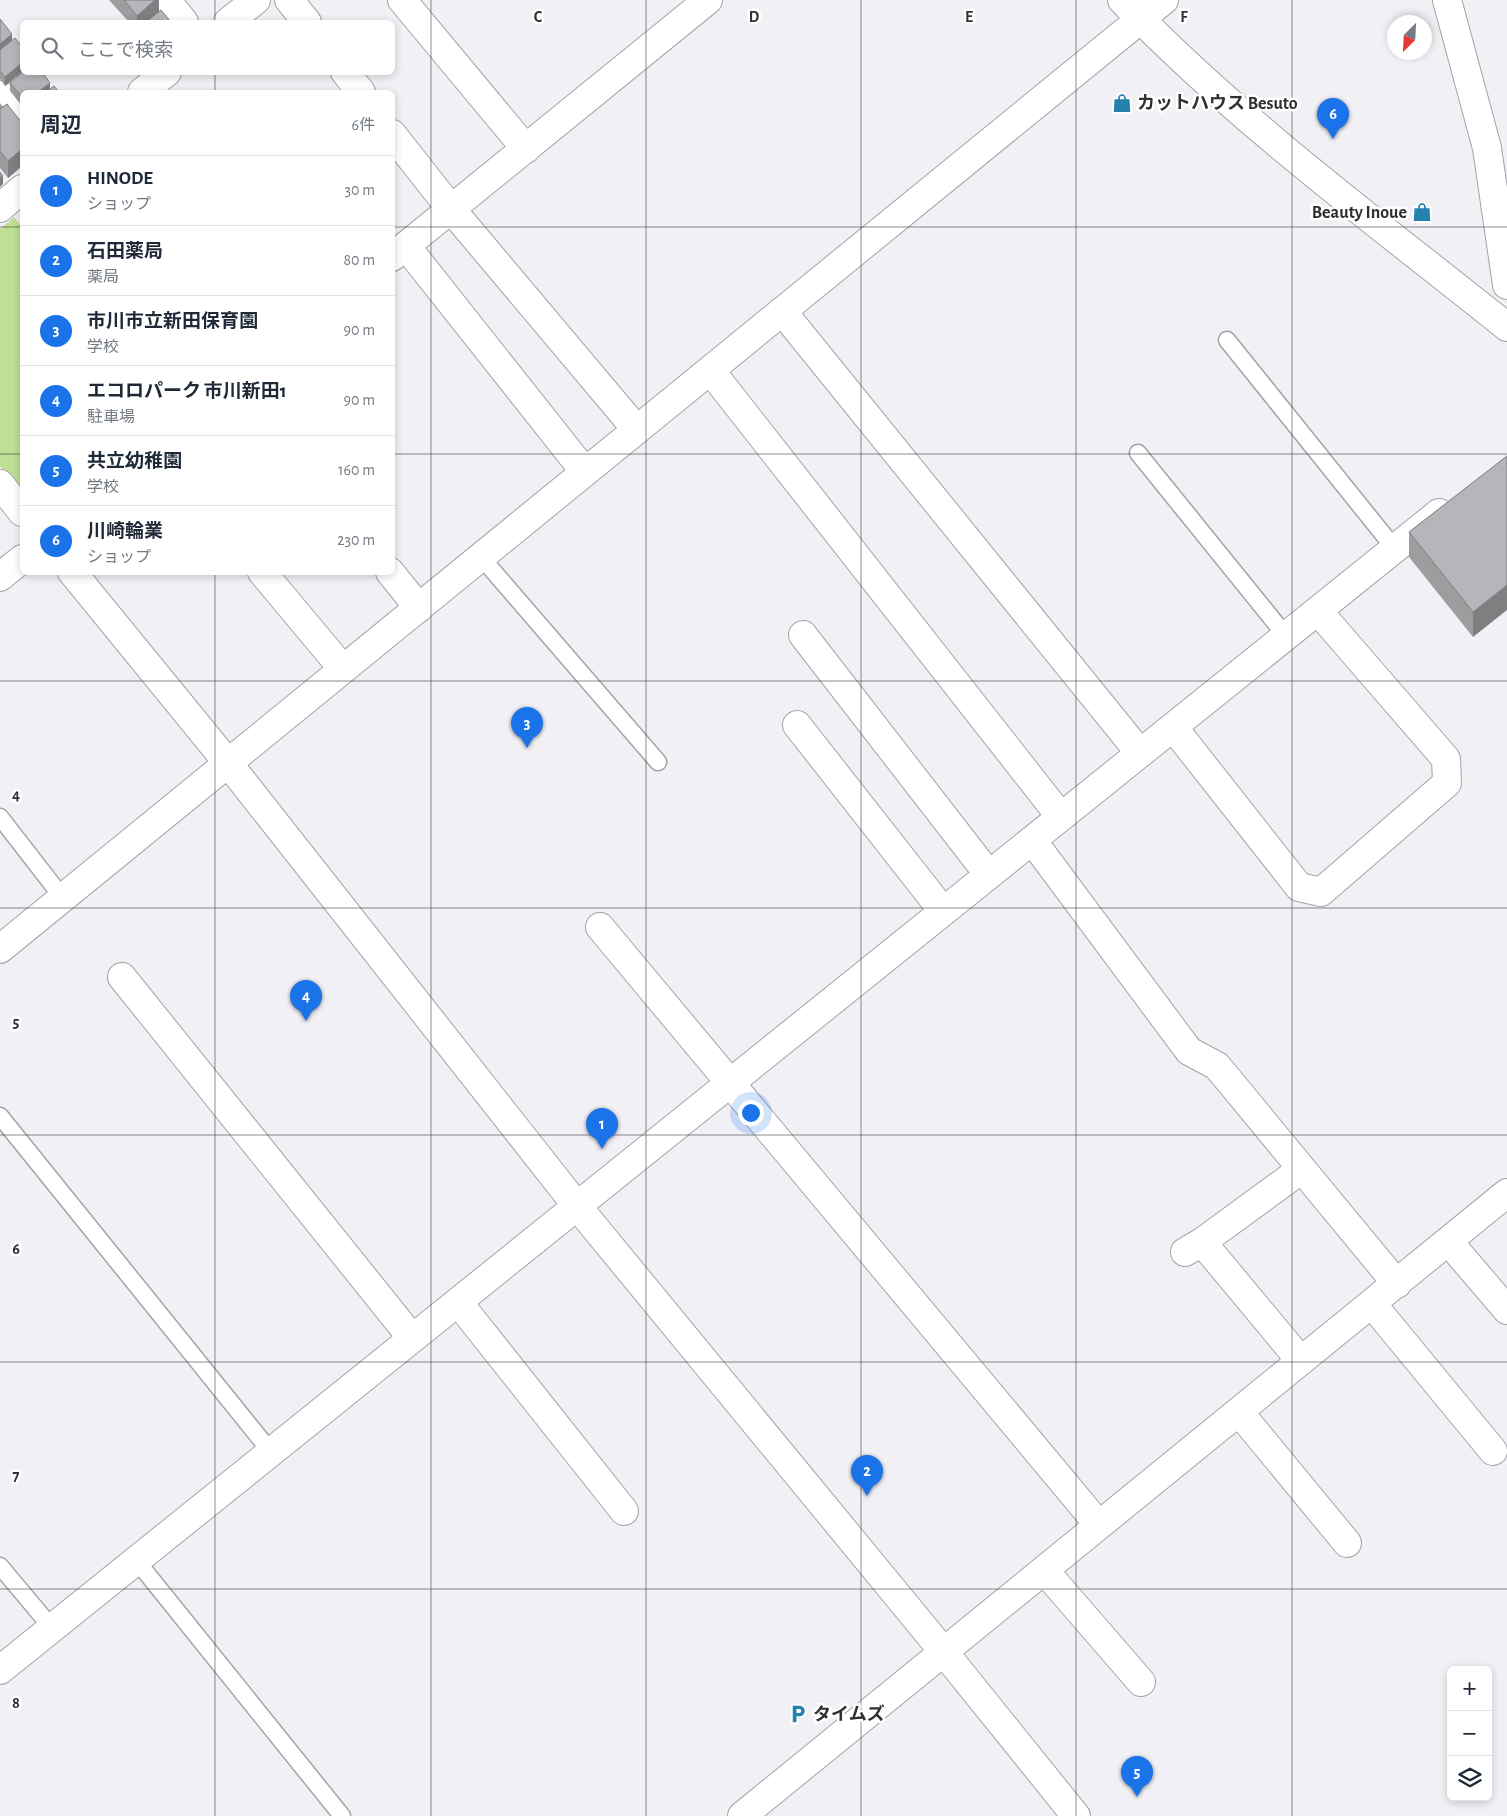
<!DOCTYPE html>
<html lang="ja">
<head>
<meta charset="utf-8">
<style>
  body { margin:0; font-family:"Alegreya Sans","Noto Sans JP",sans-serif; background:#f2f2f3; color:#1f2937 }
  .controls { position:absolute; right:15px; bottom:15px; display:grid; overflow:hidden; border-radius:8px; box-shadow:0 2px 8px #0003 }
  .controls button { width:45px; height:45px; display:grid; place-items:center; padding:0; border:0; border-bottom:1px solid #e0e1e3; background:#fff; color:#1f2937; font:25px sans-serif }
  .compass { position:absolute; left:1387px; top:15px; width:45px; height:45px; border-radius:50%; background:#fff; box-shadow:0 2px 8px #0003; rotate:204deg }
  .you { position:absolute; left:750px; top:1112px; width:18px; height:18px; margin:-12px; border:4px solid #fff; border-radius:50%; background:#1a73e8; box-shadow:0 0 0 8px #1a73e833 }
  .badge { display:grid; place-items:center; width:32px; height:32px; border-radius:50%; background:#1a73e8; color:#fff; font-size:16px; font-weight:700 }
  .pin { position:absolute; translate:-50% -41px; filter:drop-shadow(0 1px 2px #0008) }
  .pin::after { content:''; position:absolute; top:26px; width:18px; height:15px; background:inherit; clip-path:polygon(0 0,100% 0,50% 100%) }
  .list { margin:0; padding:0; list-style:none }
  h2 { display:flex; justify-content:space-between; align-items:center; height:65px; margin:0; padding:0 20px; font-size:21px }
  h2 small { font-size:16px; font-weight:400; color:#747a83 }
  .list li { display:grid; grid-template-columns:32px 1fr auto; gap:15px; align-items:center; box-sizing:border-box; height:70px; padding:0 20px; border-top:1px solid #e0e1e3 }
  .list b { display:block; font-size:19px; white-space:nowrap }
  .list p { margin:0; font-size:16px; white-space:nowrap; color:#747a83 }
  .list em { font-size:16px; font-style:normal; color:#747a83 }
  .icon { flex:none; width:28px; height:28px; fill:none; stroke:currentColor; stroke-width:2; stroke-linecap:round; stroke-linejoin:round }
  .map { position:relative; flex:none; width:1507px; height:1816px; overflow:hidden }
  .search { position:absolute; background:#fff; box-shadow:0 2px 8px #0003; left:20px; top:20px; width:375px; height:55px; display:flex; align-items:center; gap:12px; box-sizing:border-box; padding:0 18px; border-radius:8px; color:#747a83; font-size:19px }
  .panel { position:absolute; background:#fff; box-shadow:0 2px 8px #0003; left:20px; top:90px; width:375px; height:485px; border-radius:8px }
  .map>svg:first-child { display:block }
  .green { fill:#bde095 }
  .lines { fill:none; stroke-linecap:round; stroke-linejoin:round }
  .lane-casing { stroke:#a4a4a8; stroke-width:19 }
  .street-casing { stroke:#a4a4a8; stroke-width:30 }
  .secondary-casing { stroke:#a4a4a8; stroke-width:30 }
  .lane { stroke:#fff; stroke-width:16 }
  .street { stroke:#fff; stroke-width:28 }
  .secondary { stroke:#fff; stroke-width:28 }
  .wall { fill:#9d9da0 }
  .shaded-wall { fill:#7f7f82 }
  .building { fill:#b6b6ba; stroke:#7f7f82 }
  .grid { fill:none; stroke:#303032; stroke-width:1; stroke-opacity:0.55 }
  .labels { text-anchor:middle; stroke-width:5; stroke-linejoin:round; paint-order:stroke }
  .poi-label { font-size:18px; font-weight:bold; fill:#303032; stroke:#fff; text-anchor:start }
  .grid-label { font-size:16px; text-anchor:middle; font-weight:bold; fill:#303032; stroke:#fff; stroke-width:5; stroke-linejoin:round; paint-order:stroke }
</style>
</head>
<body>
<div class="map">
<svg width="1507" height="1816" viewBox="0 0 1507 1816">
  <rect width="100%" height="100%" fill="#f0f0f5"/>
  <path class="green" d="M14,217L22,227V494L0,466V229Z"/>
  <g class="lines">
    <g class="lane-casing">
      <path id="lane" d="M1227,340L1395,549
        M1138,453L1286,636
        M481,557L658,762
        M0,817L62,897
        M0,1116L271,1452
        M136,1560L342,1816
        M0,1566L52,1628"/>
    </g>
    <g class="street-casing">
      <path id="street" d="M166,0L184,22
        M289,0L307,22
        M402,0L526,149
        M1447,0L1487,148L1507,285
        M228,22L256,0
        M345,72L361,92
        M142,92L167,72
        M0,95L22,122
        M392,134L451,209L637,430
        M0,208L22,189
        M406,246L585,472
        M392,257L708,0
        M782,311L1140,753
        M710,370L1061,817
        M0,484L22,512
        M72,572L228,763L577,1206L943,1651L1076,1816
        M262,572L343,669
        M390,572L419,608
        M0,577L22,559
        M803,635L989,875
        M797,725L943,911
        M1173,727L1299,887L1321,892L1447,783L1446,759L1318,611
        M1032,840L1189,1051L1217,1066L1397,1284
        M600,927L1099,1525
        M0,949L1164,0
        M122,977L412,1338
        M1448,1241L1507,1310
        M1202,1242L1301,1361
        M1185,1252L1202,1242L1302,1169
        M458,1302L624,1511
        M1372,1304L1493,1451
        M1239,1412L1347,1543
        M1044,1570L1141,1682
        M0,1670L1439,513
        M742,1816L1507,1193"/>
    </g>
    <g class="secondary-casing">
      <path id="secondary" d="M1122,0C1238,121 1376,222 1507,327"/>
    </g>
    <use href="#lane" class="lane"/>
    <use href="#street" class="street"/>
    <use href="#secondary" class="secondary"/>
  </g>
  <path class="wall" d="M109,0H159V11L171,22H129Z
    M0,19L12,40L22,47V72L5,86L0,79Z
    M10,83L50,89L59,92H22V106L10,91Z
    M0,103L3,107L22,123V166L8,178L0,168Z
    M1507,456L1473,637L1409,557V532Z"/>
  <path class="shaded-wall" d="M155,0H159V13L149,22H137V16Z
    M12,34V43L0,52V44Z
    M22,63V72L5,86V77Z
    M50,83V91L49,92H38Z
    M22,149V166L8,178V161Z
    M3,176V184L0,187V178Z
    M1507,585V610L1473,637V612Z"/>
  <path class="building" d="M124,0H155L137,16Z
    M161,10L171,22H146Z
    M0,19L12,34L0,44Z
    M15,38L22,47V63L5,77L0,71V50Z
    M23,72H42L50,83L38,92H22V97L10,83Z
    M54,86L59,92H46Z
    M7,104L22,123V149L8,161L0,151V109Z
    M0,172L3,176L0,178Z
    M1507,456V585L1473,612L1409,532Z"/>
  <path class="grid" d="M215,0V22M431,0V1816M646,0V1816M861,0V1816M1076,0V1816M1292,0V1816M215,72V92M0,227H22M392,227H1507M0,454H22M392,454H1507M215,572V1816M0,681H1507M0,908H1507M0,1135H1507M0,1362H1507M0,1589H1507"/>
  <defs>
    <g id="shop-bare" transform="scale(1.5)"><path d="M-5-2.5h2.3a2.7 3.5 0 0 1 5.4 0H5L5.5 6h-11ZM-1.5-2.5h3a1.5 2.3 0 0 0-3 0Z" fill="#2481ae" stroke="#fff" stroke-width="2.5" paint-order="stroke"/></g>
    <g id="parking-bare" transform="scale(1.5)"><path d="M-3.5-5.5H1a3.5 3.5 0 0 1 0 7H-1V5.5H-3.5ZM-1-3.4V-.6H.8a1.4 1.4 0 0 0 0-2.8Z" fill="#2481ae" stroke="#fff" stroke-width="2.5" paint-order="stroke"/></g>
  </defs>
  <g fill-rule="evenodd">
    <use href="#shop-bare" x="1122" y="103"/>
    <use href="#shop-bare" x="1422" y="212"/>
    <use href="#parking-bare" x="798" y="1714"/>
  </g>
  <g class="labels">
    <g class="poi-label">
      <text x="1137" y="109">カットハウス Besuto</text>
      <text x="1407" y="218" text-anchor="end">Beauty Inoue</text>
      <text x="813" y="1720">タイムズ</text>
    </g>
  </g>
  <g class="grid-label">
    <text x="538" y="22">C</text>
    <text x="754" y="22">D</text>
    <text x="969" y="22">E</text>
    <text x="1184" y="22">F</text>
    <text x="16" y="800">4</text>
    <text x="16" y="1027">5</text>
    <text x="16" y="1254">6</text>
    <text x="16" y="1481">7</text>
    <text x="16" y="1708">8</text>
  </g>
</svg>
<div class="controls">
<button>+</button>
<button>−</button>
<button><svg class="icon" aria-label="layers" viewBox="0 0 24 24"><path d="M12 4l9 5-9 5-9-5zM3 14l9 5 9-5"/></svg></button>
</div>
<svg class="compass" viewBox="-18 -18 36 36"><path d="M0-13l5 13h-10z" fill="#e53935"/><path d="M0 13l5-13h-10z" fill="#747a83"/></svg>
<div class="you"></div>
<div class="pin badge" style="left:602px;top:1149px">1</div>
<div class="pin badge" style="left:867px;top:1496px">2</div>
<div class="pin badge" style="left:527px;top:748px">3</div>
<div class="pin badge" style="left:306px;top:1021px">4</div>
<div class="pin badge" style="left:1137px;top:1797px">5</div>
<div class="pin badge" style="left:1333px;top:139px">6</div>
<div class="search"><svg class="icon" aria-label="search" viewBox="0 0 24 24"><circle cx="10" cy="10" r="6"/><path d="M15 15l6 6"/></svg>ここで検索</div>
<section class="panel">
<h2>周辺<small>6件</small></h2>
<ul class="list">
<li><span class="badge">1</span><div><b>HINODE</b><p>ショップ</p></div><em>30 m</em></li>
<li><span class="badge">2</span><div><b>石田薬局</b><p>薬局</p></div><em>80 m</em></li>
<li><span class="badge">3</span><div><b>市川市立新田保育園</b><p>学校</p></div><em>90 m</em></li>
<li><span class="badge">4</span><div><b>エコロパーク 市川新田1</b><p>駐車場</p></div><em>90 m</em></li>
<li><span class="badge">5</span><div><b>共立幼稚園</b><p>学校</p></div><em>160 m</em></li>
<li><span class="badge">6</span><div><b>川崎輪業</b><p>ショップ</p></div><em>230 m</em></li>
</ul>
</section>
</div>
</body>
</html>
